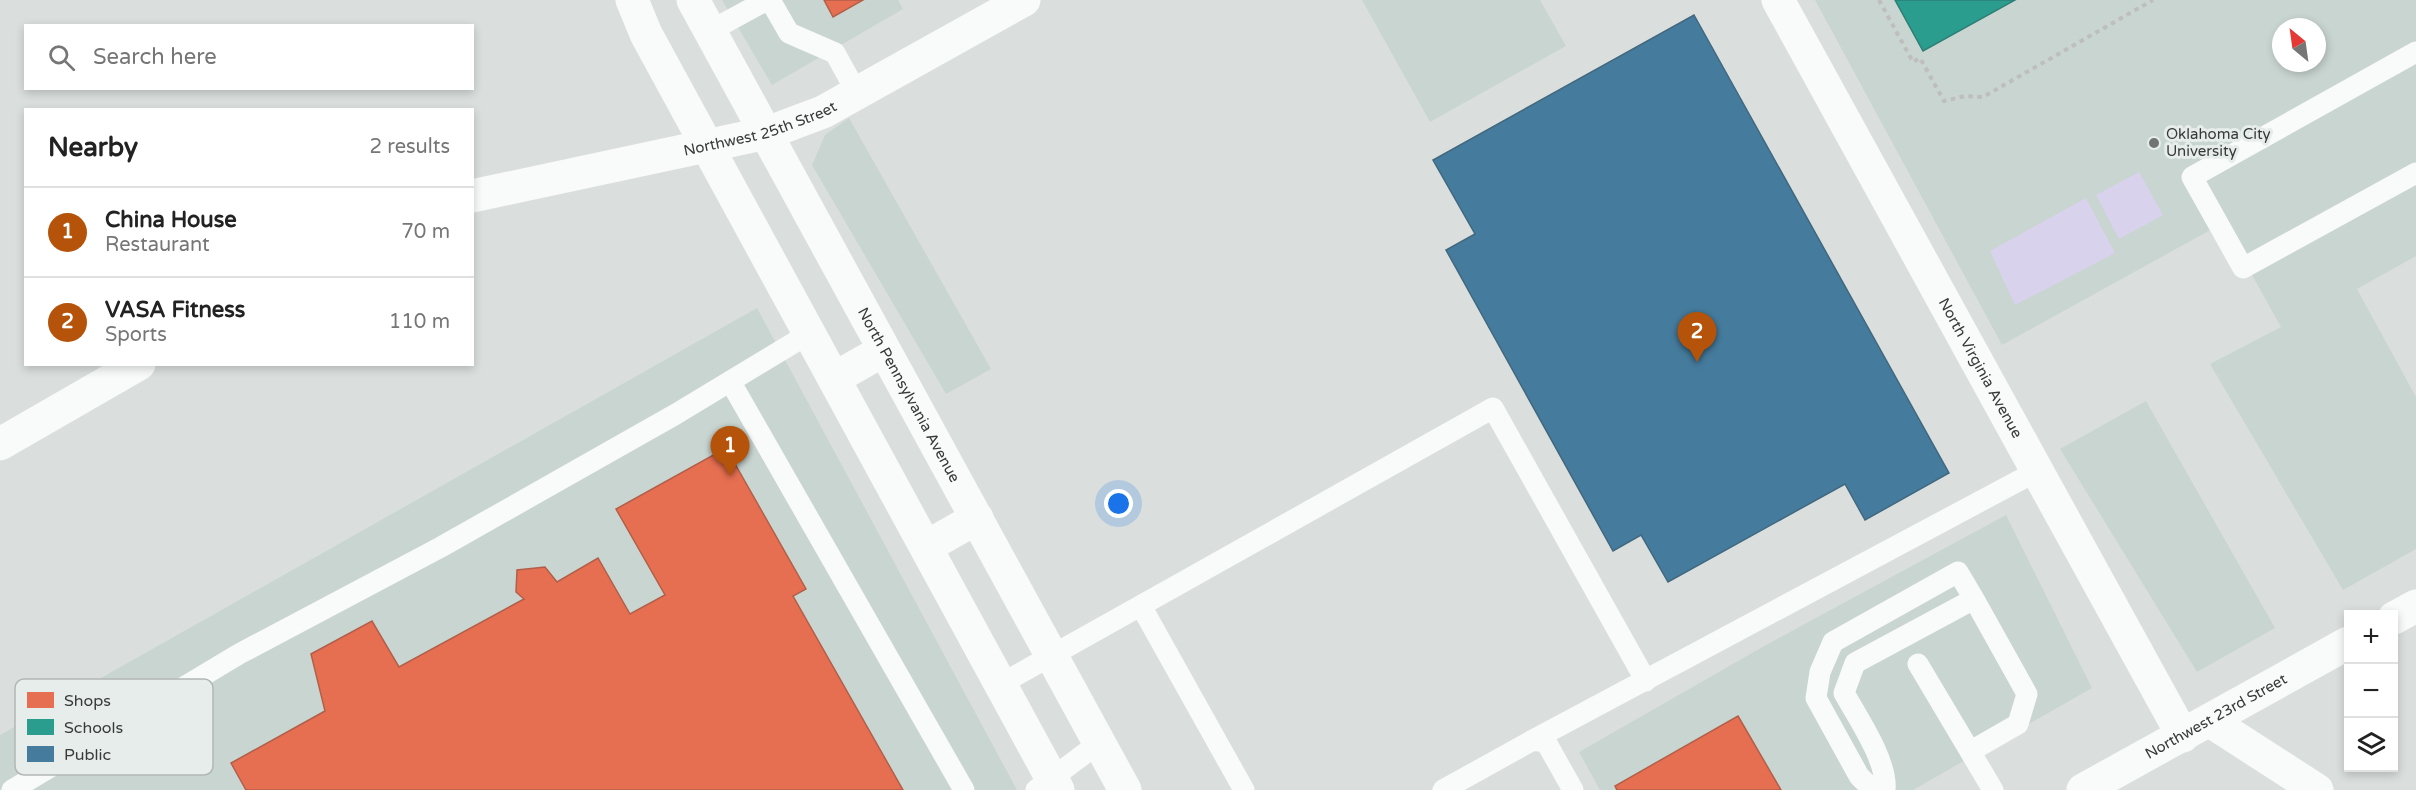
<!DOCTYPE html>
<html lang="en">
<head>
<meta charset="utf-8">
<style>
  body { margin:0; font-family:"Varela Round",sans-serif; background:#f2f2f2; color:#222 }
  .controls { position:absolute; right:18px; bottom:18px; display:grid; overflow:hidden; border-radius:0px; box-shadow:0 3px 9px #0003 }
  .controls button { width:54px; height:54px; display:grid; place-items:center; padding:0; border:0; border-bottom:2px solid #e0e0e0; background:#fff; color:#222; font:30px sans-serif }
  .compass { position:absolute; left:2272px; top:18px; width:54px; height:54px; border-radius:50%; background:#fff; box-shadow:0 3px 9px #0003; rotate:331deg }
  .you { position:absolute; left:1119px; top:504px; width:21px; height:21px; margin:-15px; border:4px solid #fff; border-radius:50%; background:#1a73e8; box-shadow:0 0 0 9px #1a73e833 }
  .badge { display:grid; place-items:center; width:39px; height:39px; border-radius:50%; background:#b45309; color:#fff; font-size:20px; font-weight:700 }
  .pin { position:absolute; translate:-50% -50px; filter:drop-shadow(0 2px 3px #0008) }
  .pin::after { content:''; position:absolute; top:32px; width:21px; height:18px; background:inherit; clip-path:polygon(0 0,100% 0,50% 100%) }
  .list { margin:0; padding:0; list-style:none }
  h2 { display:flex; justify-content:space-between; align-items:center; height:78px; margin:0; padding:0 24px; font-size:26px }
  h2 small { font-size:20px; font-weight:400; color:#767676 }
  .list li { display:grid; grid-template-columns:39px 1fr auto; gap:18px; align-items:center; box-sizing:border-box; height:90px; padding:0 24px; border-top:2px solid #e0e0e0 }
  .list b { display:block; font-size:22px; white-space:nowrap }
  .list p { margin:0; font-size:20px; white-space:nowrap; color:#767676 }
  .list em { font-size:20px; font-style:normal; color:#767676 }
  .icon { flex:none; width:33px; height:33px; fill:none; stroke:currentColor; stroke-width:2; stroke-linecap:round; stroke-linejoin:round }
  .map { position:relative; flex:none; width:2416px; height:790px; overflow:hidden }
  .search { position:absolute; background:#fff; box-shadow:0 3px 9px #0003; left:24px; top:24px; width:450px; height:66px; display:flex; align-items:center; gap:15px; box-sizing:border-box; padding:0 21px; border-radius:0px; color:#767676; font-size:22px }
  .panel { position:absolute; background:#fff; box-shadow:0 3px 9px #0003; left:24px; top:108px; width:450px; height:258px; border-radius:0px }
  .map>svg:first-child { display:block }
  .built { fill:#c9d5d0; fill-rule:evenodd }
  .green { fill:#d8d2ec }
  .shops { fill:#e76f51; stroke:#b25f4a; stroke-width:1.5 }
  .schools { fill:#2a9d8f; stroke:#2e7f75; stroke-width:1.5 }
  .public { fill:#457b9d; stroke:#41687f; stroke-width:1.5 }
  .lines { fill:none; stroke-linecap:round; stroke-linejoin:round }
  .path { stroke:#bdbebd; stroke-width:4; stroke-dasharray:4.5 4.5; stroke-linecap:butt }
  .lane { stroke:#f9fafa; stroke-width:21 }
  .street { stroke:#f9fafa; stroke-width:33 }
  .secondary { stroke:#f9fafa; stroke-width:33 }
  .poi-dot { fill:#707472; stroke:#e6edeb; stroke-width:2 }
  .labels { text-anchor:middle; stroke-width:6; stroke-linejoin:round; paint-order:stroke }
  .street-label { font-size:15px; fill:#373a39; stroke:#e6edeb }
  .poi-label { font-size:15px; fill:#373a39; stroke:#e6edeb; text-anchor:start }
  .key { fill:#e6edeb; stroke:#b2b7b6; stroke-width:1.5 }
  .key-label { font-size:16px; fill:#373a39 }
</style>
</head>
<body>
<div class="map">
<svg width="2416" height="790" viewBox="0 0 2416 790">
  <rect width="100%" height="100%" fill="#dadfdd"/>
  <path class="built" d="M722,0H898L903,9L772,85Z
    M1362,0H1540L1566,46L1430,122Z
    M1815,0H2416V256L2357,289L2416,397V549L2343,590L2210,364L2281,327L2223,223L2002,345ZM2281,27H2317V63H2281Z
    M849,118L991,369L946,394L812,165L825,135Z
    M757,308L1017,790H0V735Z
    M2146,401L2275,628L2197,672L2060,449Z
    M2006,515L2092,688L1913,790H1600L1579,752L1766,645Z"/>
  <path class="green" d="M2139,172L2163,215L2119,239L2096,195Z
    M2086,198L2115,253L2015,305L1990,251Z"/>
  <path class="shops" d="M824,0H863L833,17Z
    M726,448L806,589L793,596L903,790H246L231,763L325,711L311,654L372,621L399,667L524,599L516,592L517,570L545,567L557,582L598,558L630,614L665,595L616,509Z
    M1738,716L1781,790H1617L1615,786Z"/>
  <path class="schools" d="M1895,0H2015L1923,51Z"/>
  <path class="public" d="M1694,15L1949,473L1865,520L1845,484L1668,582L1641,535L1613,551L1446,250L1475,234L1433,160Z"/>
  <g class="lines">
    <path class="path" d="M1879,0L1913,62L1920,58L1944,101L1965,96L1983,97L2153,0"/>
    <path class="lane" d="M770,0L789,33L835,53L857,93
      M710,31L767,0
      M2416,52L2192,177L2243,268L2416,173
      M730,381L964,790
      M1141,606L1244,790
      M1918,664L1993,790
      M1001,684L1493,408L1646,681
      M1533,740L2037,471
      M12,790L239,654L441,547L676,414L810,333
      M1036,790L1099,743
      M1443,790L1533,740L1546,742L1573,790
      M1873,790L1859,776L1816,698L1820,672L1833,642L1958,572L1974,599
      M1885,790C1888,762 1858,718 1844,693L1855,663L1974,599L2027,694L2018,724L1971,751"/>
    <g class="street">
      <path id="s1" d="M1778,0L2183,736"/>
      <path id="s2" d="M472,196L767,133L823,112L1024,0"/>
      <path d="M0,444L139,364"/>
      <path d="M2210,721L2317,790"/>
    </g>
    <g class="secondary">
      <path d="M632,0L646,34L1058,790"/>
      <path id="s3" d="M693,0L1125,790"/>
      <path d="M835,378L884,350"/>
      <path d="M926,547L977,518"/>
      <path d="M2394,618L2416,606"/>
      <path id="s4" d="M2083,790L2348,643"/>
    </g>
  </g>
  <circle class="poi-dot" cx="2154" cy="143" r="6"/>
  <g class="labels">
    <g class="street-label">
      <text dy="5" stroke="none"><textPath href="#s2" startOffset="296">Northwest 25th Street</textPath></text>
      <text dy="5" stroke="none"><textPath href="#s1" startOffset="420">North Virginia Avenue</textPath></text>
      <text dy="5" stroke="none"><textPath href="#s3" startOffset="450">North Pennsylvania Avenue</textPath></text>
      <text dy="5" stroke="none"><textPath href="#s4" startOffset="152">Northwest 23rd Street</textPath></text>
    </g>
    <g class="poi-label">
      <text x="2166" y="139">Oklahoma City<tspan x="2166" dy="17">University</tspan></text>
    </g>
  </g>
  <rect x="15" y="679" width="198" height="96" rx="9" class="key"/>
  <rect x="27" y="692" width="27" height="16" fill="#e76f51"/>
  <rect x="27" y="719" width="27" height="16" fill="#2a9d8f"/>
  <rect x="27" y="746" width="27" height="16" fill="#457b9d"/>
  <g class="key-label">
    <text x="64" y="706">Shops</text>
    <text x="64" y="733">Schools</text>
    <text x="64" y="760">Public</text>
  </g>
</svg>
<div class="controls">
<button>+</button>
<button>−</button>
<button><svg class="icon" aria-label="layers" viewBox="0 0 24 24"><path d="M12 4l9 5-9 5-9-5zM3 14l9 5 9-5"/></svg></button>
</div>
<svg class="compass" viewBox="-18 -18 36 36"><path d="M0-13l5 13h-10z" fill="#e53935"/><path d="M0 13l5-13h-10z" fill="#767676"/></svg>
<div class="you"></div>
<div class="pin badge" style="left:730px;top:476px">1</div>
<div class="pin badge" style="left:1697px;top:362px">2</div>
<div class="search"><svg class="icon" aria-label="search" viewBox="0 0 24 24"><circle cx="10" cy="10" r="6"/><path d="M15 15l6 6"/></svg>Search here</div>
<section class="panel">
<h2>Nearby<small>2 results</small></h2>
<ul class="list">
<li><span class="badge">1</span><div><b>China House</b><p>Restaurant</p></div><em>70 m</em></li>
<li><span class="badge">2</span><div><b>VASA Fitness</b><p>Sports</p></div><em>110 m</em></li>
</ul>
</section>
</div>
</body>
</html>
